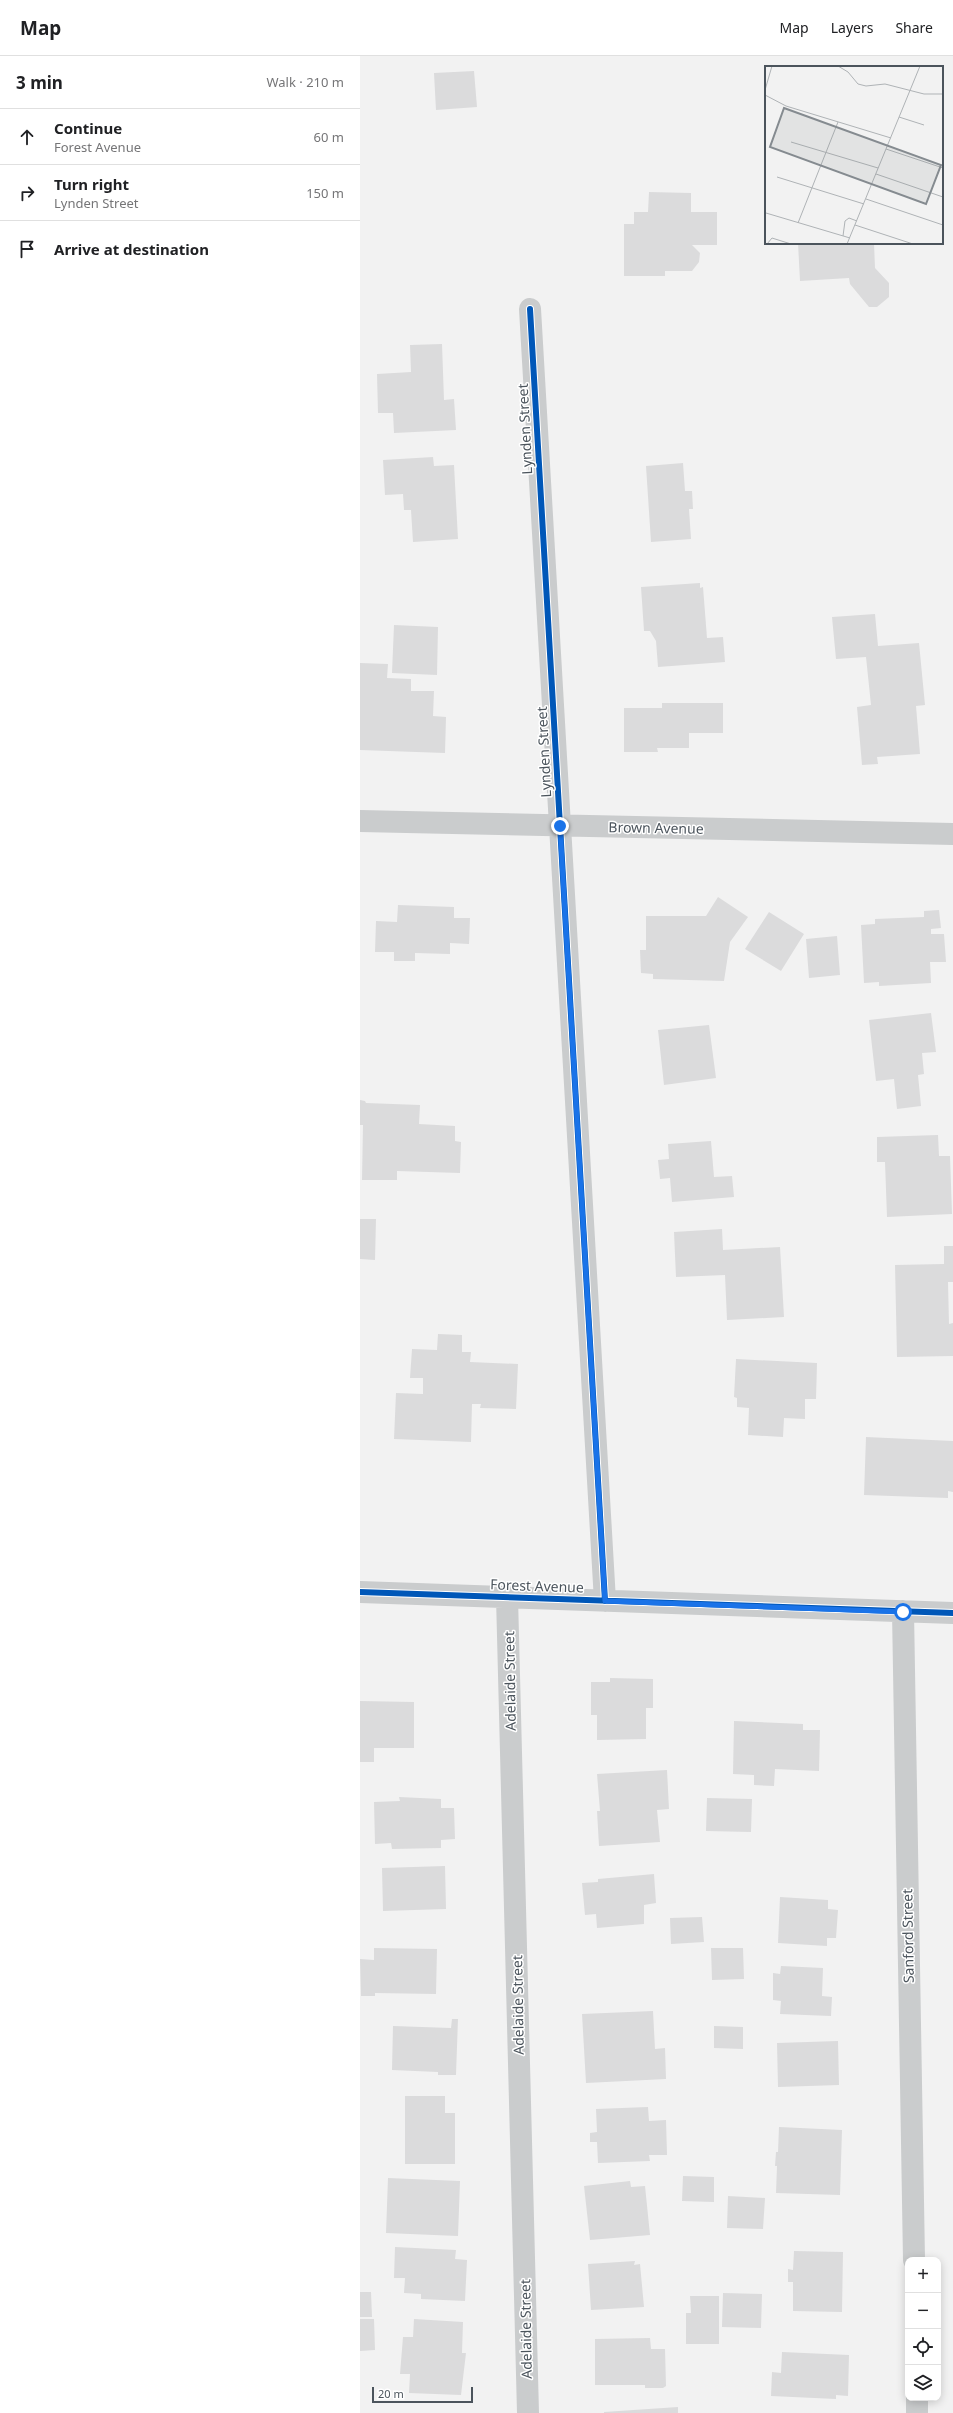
<!DOCTYPE html>
<html lang="en">
<head>
<meta charset="utf-8">
<style>
  body { margin:0; font-family:"Noto Sans",sans-serif; background:#f6f6f6; color:#202124 }
  .controls { position:absolute; right:12px; bottom:12px; display:grid; overflow:hidden; border-radius:8px; box-shadow:0 2px 10px #0003 }
  .controls button { width:36px; height:36px; display:grid; place-items:center; padding:0; border:0; border-bottom:1px solid #e0e0e0; background:#fff; color:#202124; font:20px sans-serif }
  .scale { position:absolute; left:12px; bottom:10px; width:101px; box-sizing:border-box; padding-left:4px; border:2px solid #4b545c; border-top:0; font-size:11px; line-height:14px; white-space:nowrap; color:#4b545c; -webkit-text-stroke:3px #fff; paint-order:stroke }
  .stop { position:absolute; width:12px; height:12px; margin:-9px; border:3px solid #1a73e8; border-radius:50%; background:#fff }
  .stop.end { background:#1a73e8; border-color:#fff; box-shadow:0 1px 4px #0008 }
  .list { margin:0; padding:0; list-style:none }
  h2 { display:flex; justify-content:space-between; align-items:center; height:52px; margin:0; padding:0 16px; font-size:17px }
  h2 small { font-size:13px; font-weight:400; color:#757577 }
  .list li { display:grid; grid-template-columns:26px 1fr auto; gap:12px; align-items:center; box-sizing:border-box; height:56px; padding:0 16px; border-top:1px solid #e0e0e0 }
  .list b { display:block; font-size:15px; white-space:nowrap }
  .list p { margin:0; font-size:13px; white-space:nowrap; color:#757577 }
  .list em { font-size:13px; font-style:normal; color:#757577 }
  .icon { flex:none; width:22px; height:22px; fill:none; stroke:currentColor; stroke-width:2; stroke-linecap:round; stroke-linejoin:round }
  .map { position:relative; flex:none; width:593px; height:2357px; overflow:hidden }
  header { display:flex; align-items:center; gap:24px; box-sizing:border-box; height:56px; padding:0 20px; background:#fff; border-bottom:1px solid #e0e0e0 }
  header strong { font-size:19px }
  nav { display:flex; gap:22px; margin-inline-start:auto; font-size:14px }
  main { display:flex }
  aside { flex:1; background:#fff }
  .map>svg:first-child { display:block }
  .building { fill:#dbdbdc }
  .lines { fill:none; stroke-linecap:round; stroke-linejoin:round }
  .minor { stroke:#cacccd; stroke-width:22 }
  .cycleway-casing { stroke:#fff; stroke-width:8 }
  .cycleway { stroke:#0057b8; stroke-width:6 }
  .route { stroke:#1a73e8; stroke-width:5 }
  .labels { text-anchor:middle; stroke-width:3; stroke-linejoin:round; paint-order:stroke }
  .street-label { font-size:14px; fill:#4b545c; stroke:#fff }
  .inset-road { fill:none; stroke:#afb3b6; stroke-width:1 }
  .view { fill:#858b90; fill-opacity:0.15; stroke:#858b90; stroke-width:2 }
  .inset-edge { fill:none; stroke:#4b545c; stroke-width:2 }
</style>
</head>
<body>
<header>
<strong>Map</strong>
<nav><a>Map</a><a>Layers</a><a>Share</a></nav>
</header>
<main>
<aside>
<h2>3 min<small>Walk · 210 m</small></h2>
<ul class="list">
<li><svg class="icon" aria-label="ahead" viewBox="0 0 24 24"><path d="M12 20V5M6 11l6-6 6 6"/></svg><div><b>Continue</b><p>Forest Avenue</p></div><em>60 m</em></li>
<li><svg class="icon" aria-label="right" viewBox="0 0 24 24"><path d="M7 20v-9h11M14 6l5 5-5 5"/></svg><div><b>Turn right</b><p>Lynden Street</p></div><em>150 m</em></li>
<li><svg class="icon" aria-label="arrive" viewBox="0 0 24 24"><path d="M6 21V4h12l-3 4 3 4H6"/></svg><div><b>Arrive at destination</b></div></li>
</ul>
</aside>
<div class="map">
<svg width="593" height="2357" viewBox="0 0 593 2357">
  <rect width="100%" height="100%" fill="#f2f2f2"/>
  <path class="building" d="M114,15L117,51L76,54L74,17Z
    M289,136L331,137V156H357V189H332L340,197L339,206L332,215H305V220H264V168H274V156H288Z
    M438,187H514L515,212L529,227V241L517,251H509L490,228L489,222L440,225Z
    M82,288L84,344L94,343L96,374L34,377L33,357H18L17,318L51,316L50,289Z
    M73,401L74,410L94,409L98,483L53,486L51,454H44L43,438L25,439L23,404Z
    M323,407L325,435H332L333,453H329L331,483L291,486L286,410Z
    M340,527V532L343,531L347,582L363,581L365,606L298,611L296,585L290,575H284L281,531Z
    M515,558L518,590L559,587L565,649L556,650L560,698L517,701L518,708L502,709L497,651L511,649L506,601L476,603L472,561Z
    M34,569L78,571L77,619L32,617Z
    M0,607L28,608L27,622L51,623V635H74L73,660L86,661L85,697L0,694Z
    M302,647H363V677H329V692H297L298,696H264V652H302Z
    M358,841L388,861L370,886L364,925L293,923V918L281,917L280,894H286V860H346Z
    M38,849L94,851V862H110L109,888L90,887V898L55,897V905H34V896H15L16,865L37,866Z
    M579,854L581,872L571,873V878H584L586,906H570L571,927L519,930V926L504,927L501,869L515,868V863L564,861V855Z
    M409,856L444,878L421,915L385,893Z
    M477,880L480,919L449,922L446,883Z
    M571,957L576,996L562,997L564,1018L558,1019L561,1050L537,1053L534,1023L516,1025L509,964Z
    M349,969L356,1022L304,1029L298,974Z
    M0,1044L5,1045L6,1047L60,1049L59,1068L95,1070V1085L101,1086L100,1117L37,1115V1124H2L3,1069H0Z
    M578,1079L579,1100H590L592,1158L527,1161L525,1106H517V1081Z
    M351,1085L354,1121L372,1120L374,1141L312,1146L310,1122L300,1123L298,1104L309,1103L308,1088Z
    M0,1163H16L15,1204L0,1203Z
    M362,1173L363,1194L420,1191L424,1261L367,1264L365,1219L316,1221L314,1176Z
    M584,1190H593V1226H588L589,1268L593,1267V1300L537,1301L535,1209L584,1208Z
    M78,1278L102,1279V1296H111L110,1306L158,1308L156,1353L120,1352L121,1348H112L111,1386L34,1383L36,1337L63,1338V1322H50L52,1293L77,1294Z
    M376,1303L457,1307L456,1343H445V1363L424,1362L423,1381L388,1379L389,1352L377,1351V1342L374,1341Z
    M506,1381L593,1385V1436L588,1435V1442L504,1439Z
    M250,1622L293,1623V1652H286V1683L237,1684V1659H231V1626H250Z
    M0,1645L54,1646V1692H14V1706H0Z
    M374,1665L443,1668V1674H460L459,1715L415,1713L414,1730L394,1729V1719L373,1718Z
    M307,1714L309,1753L297,1754L300,1786L239,1790L237,1755H240L237,1718Z
    M39,1741L81,1743V1752H94L95,1783L81,1784V1792L32,1793L31,1787L15,1788L14,1746L40,1745Z
    M347,1742L392,1743L391,1776L346,1775Z
    M85,1810L86,1853L23,1855L22,1812Z
    M294,1818L296,1847L284,1849V1868L237,1872L236,1858L225,1859L222,1827L238,1826V1823Z
    M420,1841L468,1844V1853L478,1854L476,1882H467V1890L418,1887Z
    M342,1861L344,1886L311,1888L310,1862Z
    M14,1892L77,1893L76,1938L15,1937V1940H1L0,1903L14,1904Z
    M351,1892H383L384,1923L352,1924Z
    M421,1910L463,1912L462,1940L472,1941L471,1960L420,1958L421,1945L413,1944V1917L420,1918Z
    M293,1955L295,1993L305,1992L306,2023L226,2027L222,1958Z
    M92,1963H98L96,2019H78V2016L32,2014L33,1970L91,1972Z
    M354,1970L383,1971V1993L354,1992Z
    M478,1985L479,2029L418,2031L417,1987Z
    M45,2040H85V2057H95V2108H45Z
    M288,2051L289,2065L306,2064L307,2099H289L290,2105L238,2107L237,2086H230V2077L237,2076L236,2053Z
    M419,2071L482,2074L480,2139L416,2137L417,2110H415L416,2096H418Z
    M323,2120L354,2121V2146L322,2145Z
    M28,2122L100,2125L98,2180L26,2177Z
    M270,2125L271,2131L285,2130L290,2179L230,2184L224,2130Z
    M368,2140L405,2142L403,2173L367,2172Z
    M35,2191L96,2194L95,2203L107,2204L105,2245L61,2243V2238L44,2237L45,2222H34Z
    M434,2195L483,2196L482,2256L433,2255V2226H428V2213L433,2214Z
    M275,2205L274,2209L280,2208L284,2251L231,2254L228,2208Z
    M0,2236H11L12,2261H0Z
    M363,2237L402,2238L401,2272L362,2271Z
    M330,2240H359V2288H326V2257H331Z
    M0,2263H14L15,2294L0,2295Z
    M54,2263L103,2266L102,2297H106L101,2339L49,2337L50,2318H40L43,2281H53Z
    M290,2282L291,2293H305L306,2330L303,2332H285V2329H235V2283Z
    M422,2296L489,2299L488,2340L476,2339V2343L411,2340L412,2316L421,2317Z
    M318,2351V2357H244V2356Z"/>
  <g class="lines">
    <path class="minor" d="M170,253L245,1545
      M0,765L593,778
      M0,1536L593,1557
      M147,1541L168,2357
      M543,1555L554,2204
      M557,2342V2357"/>
    <g class="cycleway-casing">
      <path id="cycleway" d="M170,253L245,1545
        M0,1536L593,1557"/>
    </g>
    <use href="#cycleway" class="cycleway"/>
  </g>
  <g class="lines">
    <path class="route" d="M200,770L245,1545L543,1556"/>
  </g>
  <g class="labels">
    <g class="street-label">
      <text transform="translate(165 373) rotate(-93)" y="5">Lynden Street</text>
      <text transform="translate(184 696) rotate(-93)" y="5">Lynden Street</text>
      <text transform="translate(296 772) rotate(1)" y="5">Brown Avenue</text>
      <text transform="translate(177 1530) rotate(2)" y="5">Forest Avenue</text>
      <text transform="translate(150 1625) rotate(-91)" y="5">Adelaide Street</text>
      <text transform="translate(548 1880) rotate(-91)" y="5">Sanford Street</text>
      <text transform="translate(158 1949) rotate(-91)" y="5">Adelaide Street</text>
      <text transform="translate(166 2273) rotate(-91)" y="5">Adelaide Street</text>
    </g>
  </g>
  <g transform="translate(405 10)">
    <rect width="178" height="178" fill="#f2f2f2"/>
    <path class="inset-road" d="M73,0L83,6L93,18L101,20L120,18L159,28H178M0,24L7,0M0,29L21,40L126,72M134,51L159,59M26,76L113,102M121,83L178,102M111,108L178,131M12,111L99,138M101,133L178,159M1,147L85,172M33,157L73,56M90,159L148,178M78,170L80,155L84,152L92,155M2,178L7,172L26,178M82,178L155,0"/>
    <path class="view" d="M19,42L176,99L161,138L5,81Z"/>
    <rect width="178" height="178" class="inset-edge"/>
  </g>
</svg>
<div class="controls">
<button>+</button>
<button>−</button>
<button><svg class="icon" aria-label="locate" viewBox="0 0 24 24"><circle cx="12" cy="12" r="6"/><path d="M12 2v4M12 18v4M2 12h4M18 12h4"/></svg></button>
<button><svg class="icon" aria-label="layers" viewBox="0 0 24 24"><path d="M12 4l9 5-9 5-9-5zM3 14l9 5 9-5"/></svg></button>
</div>
<div class="scale">20 m</div>
<div class="stop" style="left:543px;top:1556px"></div>
<div class="stop end" style="left:200px;top:770px"></div>
</div>
</main>
</body>
</html>
